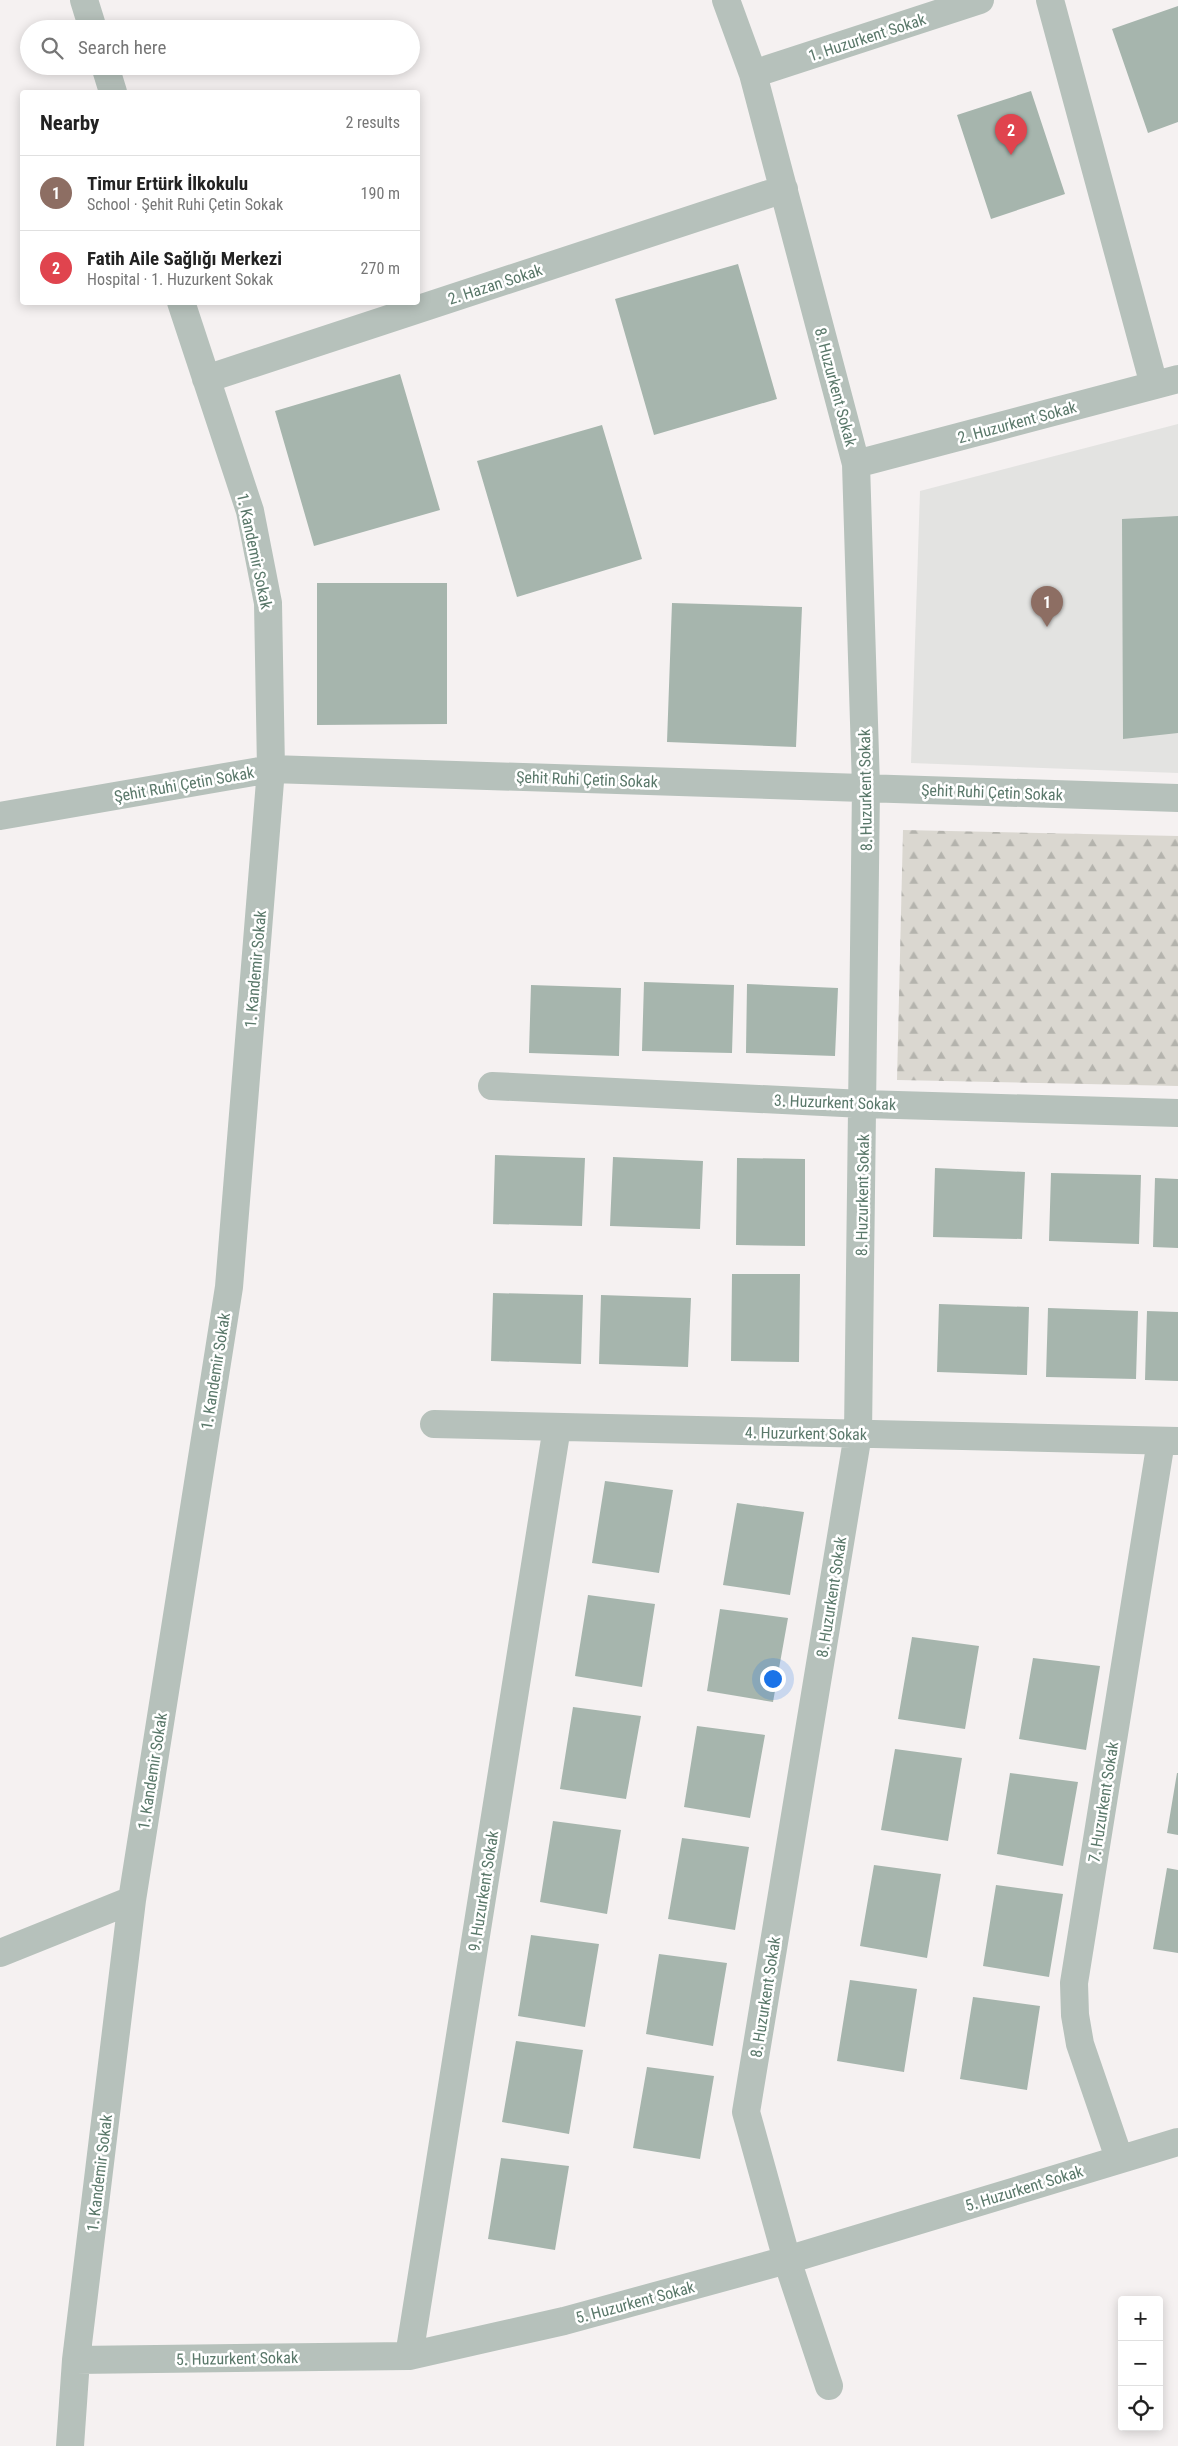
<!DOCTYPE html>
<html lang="en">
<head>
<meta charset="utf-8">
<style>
  body { margin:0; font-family:"Roboto Condensed",sans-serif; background:#f2f2f2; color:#222 }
  .controls { position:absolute; right:15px; bottom:15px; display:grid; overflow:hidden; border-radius:5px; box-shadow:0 2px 12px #0003 }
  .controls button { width:45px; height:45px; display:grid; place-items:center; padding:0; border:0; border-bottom:1px solid #e0e0e0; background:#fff; color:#222; font:25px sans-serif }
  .you { position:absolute; left:772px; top:1678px; width:18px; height:18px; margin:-12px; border:4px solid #fff; border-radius:50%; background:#1a73e8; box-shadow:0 0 0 8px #1a73e833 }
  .badge { display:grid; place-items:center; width:32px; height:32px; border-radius:50%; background:#d93025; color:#fff; font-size:16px; font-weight:700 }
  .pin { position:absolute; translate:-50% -41px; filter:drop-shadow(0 1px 2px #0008) }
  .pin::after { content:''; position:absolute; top:26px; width:18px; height:15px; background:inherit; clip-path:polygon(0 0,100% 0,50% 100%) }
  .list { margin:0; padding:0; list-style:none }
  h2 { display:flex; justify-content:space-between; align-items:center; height:65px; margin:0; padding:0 20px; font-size:21px }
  h2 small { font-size:16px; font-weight:400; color:#767676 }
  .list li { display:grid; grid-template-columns:32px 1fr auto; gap:15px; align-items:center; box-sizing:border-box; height:75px; padding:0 20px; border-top:1px solid #e0e0e0 }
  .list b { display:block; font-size:19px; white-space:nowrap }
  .list p { margin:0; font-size:16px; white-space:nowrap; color:#767676 }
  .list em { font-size:16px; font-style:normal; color:#767676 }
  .icon { flex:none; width:28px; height:28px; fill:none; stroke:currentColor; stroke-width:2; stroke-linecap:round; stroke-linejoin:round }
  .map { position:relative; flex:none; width:1178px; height:2446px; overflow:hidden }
  .search { position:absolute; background:#fff; box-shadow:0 2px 12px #0003; left:20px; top:20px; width:400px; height:55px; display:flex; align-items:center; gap:12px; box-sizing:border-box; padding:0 18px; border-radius:28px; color:#767676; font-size:19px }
  .panel { position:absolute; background:#fff; box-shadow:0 2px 12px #0003; left:20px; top:90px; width:400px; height:215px; border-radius:5px }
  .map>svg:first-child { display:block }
  .built { fill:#e3e3e1 }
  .forest { fill:url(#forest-firs) }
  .building { fill:#a6b5ad }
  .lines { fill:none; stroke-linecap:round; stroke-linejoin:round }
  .minor { stroke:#b6c1bb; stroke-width:28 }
  .labels { text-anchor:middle; stroke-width:5; stroke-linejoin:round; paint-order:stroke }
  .street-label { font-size:16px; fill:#5a786a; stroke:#fff }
</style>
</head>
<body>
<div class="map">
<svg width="1178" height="2446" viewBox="0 0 1178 2446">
  <defs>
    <pattern id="forest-firs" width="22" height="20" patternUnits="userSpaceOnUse" patternTransform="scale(1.25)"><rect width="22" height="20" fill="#dad7d0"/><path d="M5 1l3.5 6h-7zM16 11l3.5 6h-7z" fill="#b4b3ad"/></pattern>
  </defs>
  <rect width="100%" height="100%" fill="#f5f1f1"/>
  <path class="built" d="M1178,424V773L911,763L920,491Z"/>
  <path class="forest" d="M903,830L1178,836V1086L897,1080Z"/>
  <path class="building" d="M1178,6V122L1148,133L1112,29Z
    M1031,91L1065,194L991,219L957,115Z
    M738,264L777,399L654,435L615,299Z
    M400,374L440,510L314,546L275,411Z
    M602,425L642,559L517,597L477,461Z
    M1178,516V733L1123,739L1122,519Z
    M317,583H447V724L317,725Z
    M672,603L802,607L796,747L667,742Z
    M644,982L734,985L732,1053L642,1051Z
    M747,984L838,988L835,1056L746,1053Z
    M531,985L621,988L619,1056L529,1053Z
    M495,1155L585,1158L582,1226L493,1224Z
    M613,1157L703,1161L700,1229L610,1226Z
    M737,1158L805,1159V1246L736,1245Z
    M935,1168L1025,1172L1022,1239L933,1237Z
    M1051,1173L1141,1175L1139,1244L1049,1241Z
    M1155,1178L1178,1179V1248L1153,1247Z
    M732,1274H800L799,1362L731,1361Z
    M493,1293L583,1295L581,1364L491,1361Z
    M601,1295L691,1298L688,1367L599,1364Z
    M939,1304L1029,1307L1027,1375L937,1372Z
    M1048,1308L1138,1311L1136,1379L1046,1377Z
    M1147,1311L1178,1312V1381L1145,1380Z
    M605,1481L673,1490L659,1573L592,1563Z
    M737,1503L804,1512L790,1595L723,1585Z
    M588,1595L655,1604L642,1687L575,1676Z
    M720,1609L788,1618L773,1702L707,1691Z
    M912,1637L979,1646L965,1729L898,1719Z
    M1033,1658L1100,1666L1086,1750L1019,1739Z
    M573,1707L641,1716L626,1799L560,1789Z
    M697,1726L765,1735L750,1818L684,1807Z
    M895,1749L962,1758L948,1841L881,1830Z
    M1010,1773L1078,1782L1063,1866L997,1854Z
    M1177,1773H1178V1835L1167,1833Z
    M553,1821L621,1830L607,1914L540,1902Z
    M682,1838L749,1847L735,1930L668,1919Z
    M874,1865L941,1874L927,1958L860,1946Z
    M1167,1868L1178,1870V1953L1153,1949Z
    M996,1885L1063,1894L1049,1977L983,1966Z
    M531,1935L599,1944L585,2027L518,2016Z
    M659,1954L727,1963L713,2046L646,2034Z
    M850,1980L917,1989L904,2072L837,2061Z
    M973,1997L1040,2006L1027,2090L960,2079Z
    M516,2041L583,2050L569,2134L502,2122Z
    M647,2067L714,2076L700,2159L633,2148Z
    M501,2158L569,2166L555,2250L488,2239Z"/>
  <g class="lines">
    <path class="minor" d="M84,0L93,29
      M726,0L753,74L856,464L866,787L858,1434L746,2112L787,2260L829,2386
      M1050,0L1154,385
      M105,66L113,92
      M753,74L980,0
      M206,379L784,189
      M856,464L1178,379
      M0,816L271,769L1178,798
      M492,1086L863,1104L1178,1113
      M434,1424L1178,1441
      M0,1953L132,1900
      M1119,2158L1080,2044L1075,2015L1074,1983L1161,1441
      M409,2356L557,1427
      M76,2360L409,2356L564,2321L787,2260L1178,2142
      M70,2446L76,2360L132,1900L229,1287L271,769L268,603L250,511L181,302"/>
  </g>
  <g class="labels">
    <g class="street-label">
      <text transform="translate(867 37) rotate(-18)" y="6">1. Huzurkent Sokak</text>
      <text transform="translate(495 284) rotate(-18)" y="6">2. Hazan Sokak</text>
      <text transform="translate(836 387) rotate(75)" y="6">8. Huzurkent Sokak</text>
      <text transform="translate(1017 422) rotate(-15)" y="6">2. Huzurkent Sokak</text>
      <text transform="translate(255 551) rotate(78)" y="6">1. Kandemir Sokak</text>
      <text transform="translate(587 779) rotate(2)" y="6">Şehit Ruhi Çetin Sokak</text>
      <text transform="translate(184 784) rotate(-10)" y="6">Şehit Ruhi Çetin Sokak</text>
      <text transform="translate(865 790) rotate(-91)" y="6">8. Huzurkent Sokak</text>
      <text transform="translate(992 792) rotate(2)" y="6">Şehit Ruhi Çetin Sokak</text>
      <text transform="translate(255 969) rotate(-85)" y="6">1. Kandemir Sokak</text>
      <text transform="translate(835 1102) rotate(2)" y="6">3. Huzurkent Sokak</text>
      <text transform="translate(862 1195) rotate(-89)" y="6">8. Huzurkent Sokak</text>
      <text transform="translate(215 1371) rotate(-81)" y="6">1. Kandemir Sokak</text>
      <text transform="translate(806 1433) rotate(1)" y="6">4. Huzurkent Sokak</text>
      <text transform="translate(831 1597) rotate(-81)" y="6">8. Huzurkent Sokak</text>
      <text transform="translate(152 1771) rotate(-81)" y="6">1. Kandemir Sokak</text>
      <text transform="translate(1103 1802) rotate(-81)" y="6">7. Huzurkent Sokak</text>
      <text transform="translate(483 1891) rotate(-81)" y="6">9. Huzurkent Sokak</text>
      <text transform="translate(765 1997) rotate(-81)" y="6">8. Huzurkent Sokak</text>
      <text transform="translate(99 2173) rotate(-83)" y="6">1. Kandemir Sokak</text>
      <text transform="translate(1024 2188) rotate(-17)" y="6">5. Huzurkent Sokak</text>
      <text transform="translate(635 2302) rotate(-15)" y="6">5. Huzurkent Sokak</text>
      <text transform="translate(237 2358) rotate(-1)" y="6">5. Huzurkent Sokak</text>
    </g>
  </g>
</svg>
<div class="controls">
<button>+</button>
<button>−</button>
<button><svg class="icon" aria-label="locate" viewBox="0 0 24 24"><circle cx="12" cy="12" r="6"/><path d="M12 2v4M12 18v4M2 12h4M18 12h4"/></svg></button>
</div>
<div class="you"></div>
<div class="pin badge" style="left:1047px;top:627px;background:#8d6e63">1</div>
<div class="pin badge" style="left:1011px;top:155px;background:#e0444e">2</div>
<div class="search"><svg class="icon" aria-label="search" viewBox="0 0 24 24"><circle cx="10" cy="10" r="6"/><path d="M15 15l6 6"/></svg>Search here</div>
<section class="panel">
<h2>Nearby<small>2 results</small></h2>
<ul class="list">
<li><span class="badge" style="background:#8d6e63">1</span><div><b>Timur Ertürk İlkokulu</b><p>School · Şehit Ruhi Çetin Sokak</p></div><em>190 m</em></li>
<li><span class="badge" style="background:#e0444e">2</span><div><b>Fatih Aile Sağlığı Merkezi</b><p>Hospital · 1. Huzurkent Sokak</p></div><em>270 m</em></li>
</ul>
</section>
</div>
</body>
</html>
